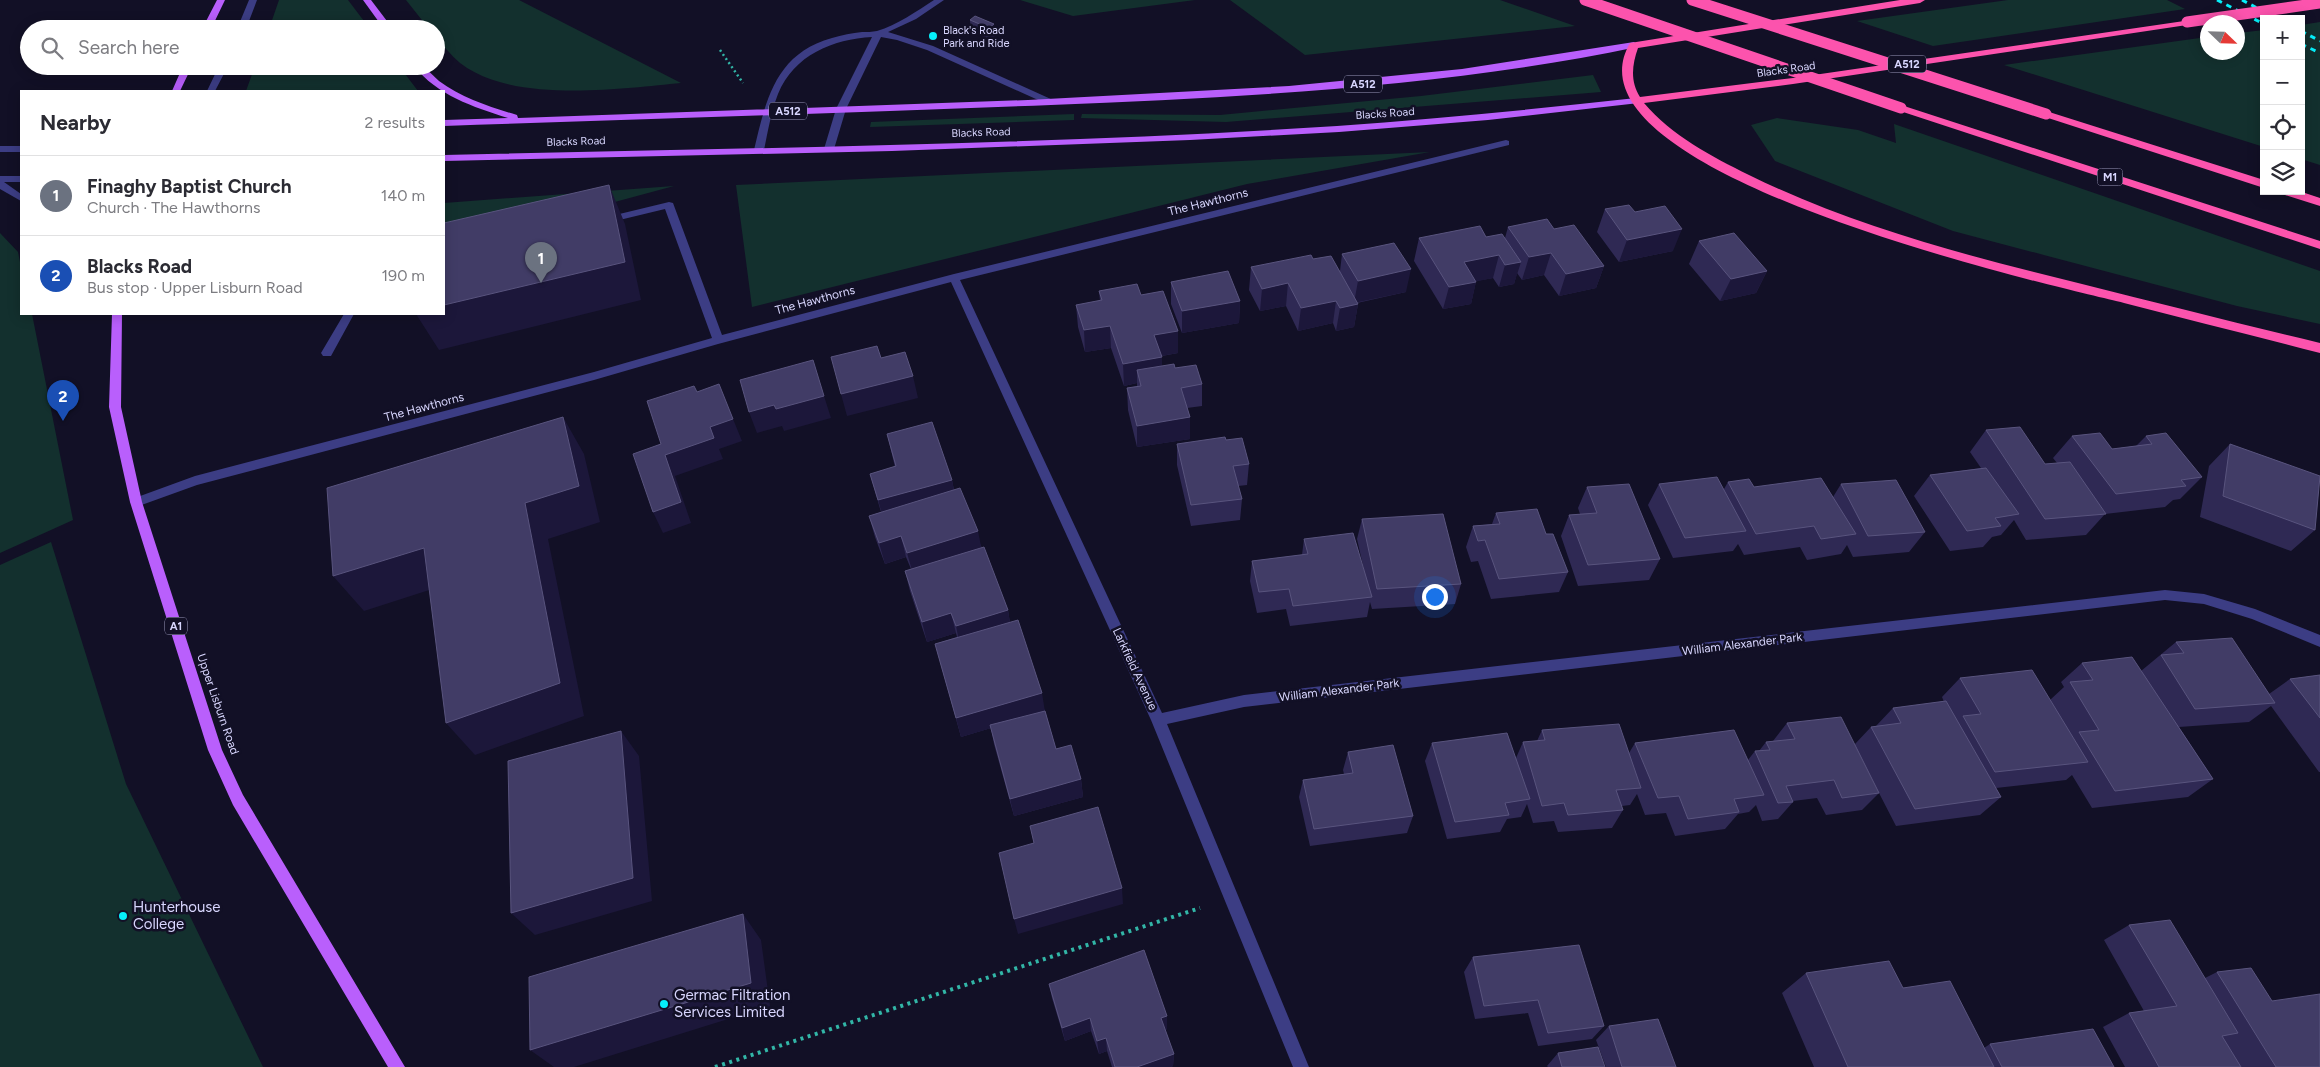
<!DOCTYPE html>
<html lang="en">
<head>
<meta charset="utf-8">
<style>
  body { margin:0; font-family:Figtree,sans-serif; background:#f7f7f7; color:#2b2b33 }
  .controls { position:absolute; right:15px; top:15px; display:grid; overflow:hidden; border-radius:0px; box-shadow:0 2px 12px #0003 }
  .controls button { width:45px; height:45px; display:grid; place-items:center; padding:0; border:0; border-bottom:1px solid #e1e1e2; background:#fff; color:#2b2b33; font:25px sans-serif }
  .compass { position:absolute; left:2200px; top:15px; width:45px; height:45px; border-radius:50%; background:#fff; box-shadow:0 2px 12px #0003; rotate:113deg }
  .you { position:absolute; left:1434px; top:596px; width:18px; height:18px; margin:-12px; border:4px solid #fff; border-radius:50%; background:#1a73e8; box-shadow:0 0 0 8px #1a73e833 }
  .badge { display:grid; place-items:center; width:32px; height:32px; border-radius:50%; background:#db2777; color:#fff; font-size:16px; font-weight:700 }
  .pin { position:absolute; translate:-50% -41px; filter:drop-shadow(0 1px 2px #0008) }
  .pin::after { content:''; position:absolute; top:26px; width:18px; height:15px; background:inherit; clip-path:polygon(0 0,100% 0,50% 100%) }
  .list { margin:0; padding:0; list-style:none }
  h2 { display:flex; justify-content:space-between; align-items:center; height:65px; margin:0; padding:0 20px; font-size:21px }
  h2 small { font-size:16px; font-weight:400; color:#7c7c81 }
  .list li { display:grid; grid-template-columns:32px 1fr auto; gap:15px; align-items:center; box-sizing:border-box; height:80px; padding:0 20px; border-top:1px solid #e1e1e2 }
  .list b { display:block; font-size:19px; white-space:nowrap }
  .list p { margin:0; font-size:16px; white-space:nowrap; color:#7c7c81 }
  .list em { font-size:16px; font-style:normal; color:#7c7c81 }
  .icon { flex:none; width:28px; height:28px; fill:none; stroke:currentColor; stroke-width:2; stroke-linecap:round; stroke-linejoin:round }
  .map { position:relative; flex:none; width:2320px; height:1067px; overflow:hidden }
  .search { position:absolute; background:#fff; box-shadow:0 2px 12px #0003; left:20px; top:20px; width:425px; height:55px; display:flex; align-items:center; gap:12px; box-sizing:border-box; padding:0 18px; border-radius:28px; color:#7c7c81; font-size:19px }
  .panel { position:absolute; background:#fff; box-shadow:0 2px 12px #0003; left:20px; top:90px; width:425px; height:225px; border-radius:0px }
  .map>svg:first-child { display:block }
  .green { fill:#13302e }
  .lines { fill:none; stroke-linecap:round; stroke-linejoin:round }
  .path-far1 { stroke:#32b6a7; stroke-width:2.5; stroke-dasharray:2 3; stroke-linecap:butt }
  .path { stroke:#32b6a7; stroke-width:4; stroke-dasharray:3 4.5; stroke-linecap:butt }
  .minor { fill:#3c3d84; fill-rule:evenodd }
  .major { fill:#b95ffc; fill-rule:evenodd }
  .highway { fill:#fc53ad; fill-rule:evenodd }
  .rail { stroke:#06effa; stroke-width:3; stroke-dasharray:5.5 5; stroke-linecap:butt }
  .highway-bridge { stroke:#fc53ad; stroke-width:11 }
  .wall { fill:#2f2954 }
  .shaded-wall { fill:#1c173a }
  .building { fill:#413c66; stroke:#59547e }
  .poi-dot { fill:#06effa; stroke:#121026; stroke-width:2 }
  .labels { text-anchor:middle; stroke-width:5; stroke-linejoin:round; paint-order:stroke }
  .far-poi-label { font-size:11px; fill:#d8d6fe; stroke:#121026; text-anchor:start }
  .shield { fill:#121026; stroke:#9d9bbd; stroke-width:1 }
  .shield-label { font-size:11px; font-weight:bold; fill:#d8d6fe }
  .far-street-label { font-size:11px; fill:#d8d6fe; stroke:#121026 }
  .street-label { font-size:12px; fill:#d8d6fe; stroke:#121026 }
  .near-poi-label { font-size:15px; fill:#d8d6fe; stroke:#121026; text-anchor:start }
</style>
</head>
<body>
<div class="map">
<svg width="2320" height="1067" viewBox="0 0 2320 1067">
  <rect width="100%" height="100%" fill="#121026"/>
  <path class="green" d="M279,0H348L370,29H269Z
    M406,0H519L681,83C617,89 493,107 448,51C441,43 436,39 436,29H429Z
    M1020,0H1195L1073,16Z
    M1230,0H1500L1575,26L1305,55Z
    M2008,0H2167L2185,9L1933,46L1857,21Z
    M2320,22V165L2301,159V25Z
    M2264,30V147L2004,65L2207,37L2208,52H2238V33Z
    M255,66H399L418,91H246Z
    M1593,75L1601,92L1226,122L1081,118L1082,114L1220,115L1421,96Z
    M1074,114V120L870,127L871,122Z
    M1777,118L1858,130L1896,143L1894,124L2320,271V324L2237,306L1953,231L1775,161L1751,125Z
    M1430,152L1247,184L752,307L736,185Z
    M674,186L444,248V203Z
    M0,233L18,252L21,267V314H32L73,520L0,553Z
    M51,542L126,784L263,1067H0V565Z"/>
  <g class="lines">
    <path class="path-far1" d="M720,50L743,83"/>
    <path class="path" d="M715,1067L1200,908"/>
    <path class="minor" d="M249,0H257L246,29H237Z
      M934,0H944L916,19L888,32L933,46L1053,100V104H1047L927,50L897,40L881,37L846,109L834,149L832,151H826L824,149L836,109L872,37C833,39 794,55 778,94C771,112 768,131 764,150L762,152H756L754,150C766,100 775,54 832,38C842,35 852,33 862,32C867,32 872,32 877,31C897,25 917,11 934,0Z
      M219,66H228L215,91H207Z
      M1506,140L1509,141V145L960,280L1162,713L1244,695L2165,590L2204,594L2255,609L2320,635V647L2252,619L2204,604L2165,600L1244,707L1167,724L1309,1067H1293L1151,720L951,282L718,344L594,380L197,485L136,507L132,505L130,502L132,499L195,476L594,372L712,338L665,209L607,223L603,222L602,220L607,217L669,202L673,203L722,335L954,274Z
      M0,146H21V152H0Z
      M0,176H21V182H4L21,194V201L0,189Z
      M344,314H354L331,356H323L321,353Z"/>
    <path class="major" d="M217,0H225L211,29H202Z
      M363,0H371L393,29H384Z
      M1634,42L1638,45L1637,47C1448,87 1244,97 1051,105C849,113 646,119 444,126V120L508,118C473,107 437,95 414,66C426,66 430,73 439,81C462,98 490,107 517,115L518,118L1028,100L1289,86L1462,69Z
      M183,66H192L180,91H172Z
      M1636,98L1641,101L1639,103L1488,120L1339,132L1190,140L892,151L444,161V155C742,148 1040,145 1337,126C1437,119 1537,109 1636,98Z
      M112,314H122L121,407L142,502L222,750L243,795L405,1067H388L233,805L208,750L130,502L109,407Z"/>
    <path class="highway" d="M1900,0H1925L1920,3L1638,48C1632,65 1630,81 1640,97L1793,78L2191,20L2192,22L2187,25L1793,84L1644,103C1672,136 1711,156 1749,175C1855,227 1968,256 2082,284C2161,304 2241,324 2320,343V353C2255,336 2189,320 2124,303C2045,284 1554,173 1630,43Z
      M1901,105L2320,241V249L1897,110L1895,108L1897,106Z
      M2046,111L2264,180V188L2042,116L2040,114Z
      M2280,191H2299L2320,198V206L2282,194Z"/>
    <path class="rail" d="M2217,0L2264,24
      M2242,0L2278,19
      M2301,31L2320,41
      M2301,44L2320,53"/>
    <path class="highway-bridge" d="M1585,0L1901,108
      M1692,0L2046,114
      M2187,22L2320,3"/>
  </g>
  <path class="wall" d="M970,20L994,24L995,36L990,39L971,32Z
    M1605,209L1635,212L1673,251L1619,262L1597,232Z
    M1508,227L1554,229L1604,266L1596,288L1559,296L1544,275L1522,280L1517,273L1514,284L1499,287L1493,278L1476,281L1471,304L1443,309L1414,261L1419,238H1505Z
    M1699,241L1767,271L1756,293L1720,301L1689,264Z
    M1342,254L1406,292L1357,303L1358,304L1354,327L1336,331L1333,323L1298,331L1286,306L1260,311L1249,290L1251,267L1313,259L1340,271Z
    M1171,282L1240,301L1239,323L1182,333L1171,304Z
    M1099,291L1141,295L1178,353L1162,356V366L1175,368L1202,384V406L1187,408L1190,417V439L1137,447L1128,410L1127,388L1137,386V383L1124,386L1111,348L1085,352L1078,327L1076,305L1100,301Z
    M1986,430L2045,464L2057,463L2053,458L2072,436L2112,449L2136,446L2146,436L2202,477L2180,499L2173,500L2165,507L2105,514L2086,535L2026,540L2014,520L2001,535L1992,537L1983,547L1950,551L1914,496L1930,475L1981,468L1970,452Z
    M887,434L952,480L954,490L982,548L1008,610L1010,623L1045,711L1056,749L1081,779L1083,797L1014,816L994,744L991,728L961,737L935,644L957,637L956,633L927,642L910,591L905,571L911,569L906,557L885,564L875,537L869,516L881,512L870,474L895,467Z
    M1226,440L1249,464L1247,485L1238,486L1242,499L1240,520L1191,526L1177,465V444Z
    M2230,444L2315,530L2291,551L2200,517L2209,466Z
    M1728,482L1754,487L1833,497L1841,484L1925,532L1909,552L1853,557L1847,545L1841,554L1807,560L1800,547L1744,555L1738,544L1733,551L1673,558L1648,505L1659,484L1724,489Z
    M1587,487L1660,559L1649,580L1578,586L1561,536L1569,515L1580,514L1578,508Z
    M1496,513L1546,534L1568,572L1559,592L1491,599L1478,561L1471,562L1466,547L1473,526L1492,524Z
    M1362,519L1461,584L1455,604L1372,609L1370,602L1367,617L1290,626L1286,609L1257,613L1250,581L1252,561L1302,555L1304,539L1364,570L1357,539Z
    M2176,642L2269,694L2290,679L2320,675V772H2319L2271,706L2249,722L2179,727L2213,779L2188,797L2092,808L2072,775L2066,780L1996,788L2001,797L1980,815L1896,826L1879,793L1862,810L1826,815L1817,798L1793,801V802L1778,819L1762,821L1756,805L1749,812L1738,814L1725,829L1675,836L1666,813L1645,815L1637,794L1630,805L1622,806L1623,810L1612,828L1558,832L1554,821L1533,823L1527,804L1521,817L1507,819L1500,832L1447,839L1425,761L1432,743L1516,758L1523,742L1537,741L1542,730L1629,753L1635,743L1748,760L1755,751H1759L1766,742L1773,741L1787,723L1855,744L1871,727L1876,726L1893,708L1944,702L1942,697L1960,678L2050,700L2064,687L2061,682L2082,663L2141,671Z
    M1348,752L1413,816L1407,833L1310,846L1299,797L1303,780L1344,774L1343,770Z
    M2129,925L2205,978L2217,972L2272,1001L2320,1067H2125L2103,1027L2129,1013L2144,1011L2104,940Z
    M1473,957L1604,1026L1592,1039L1538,1046L1528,1013L1475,1019L1464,972Z
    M1806,973L1903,988L1984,1048L1990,1044L2114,1067H1814L1782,993Z
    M1049,984L1167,1029L1165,1030L1174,1054L1173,1066L1171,1067H1112L1107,1051L1099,1054L1091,1031L1065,1041L1052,998Z
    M1609,1026L1676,1067H1606L1596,1040Z
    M1558,1053L1605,1067H1548L1547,1066Z"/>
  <path class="shaded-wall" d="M994,24L995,36L990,39L989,28Z
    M609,185L625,224L641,300L439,350L416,314H444V305Z
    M1682,229L1673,251L1619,262L1627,240Z
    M1551,253L1544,275L1522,280L1529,257Z
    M1499,255L1493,278L1459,285L1464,262Z
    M1521,262L1514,284L1499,287L1505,265Z
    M1604,266L1596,288L1559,296L1566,274Z
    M1411,269L1406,292L1354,303L1358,281Z
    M1767,271L1756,293L1720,301L1731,279Z
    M1476,282L1471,304L1443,309L1449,287Z
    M1288,283L1286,306L1260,311L1262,289Z
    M1240,301L1239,323L1182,333V311Z
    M1336,301L1333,323L1298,331L1301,308Z
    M1358,304L1354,327L1336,331L1340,308Z
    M1110,326L1111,348L1085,352L1084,330Z
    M1178,331V353L1155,357L1154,335Z
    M1162,357V379L1137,370V383L1124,386L1123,364Z
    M913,376L918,398L847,416L841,394Z
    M824,396L831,418L784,431L782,426L757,433L749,412L774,405Z
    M563,417L584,454L600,522L548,539L584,716L475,755L446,723L525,503Z
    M1190,417V439L1137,447V426Z
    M733,419L742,441L719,449L723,459L675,476L691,523L663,533L653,512L665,455L710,427Z
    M952,480L956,501L884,521L878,500Z
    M978,531L982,551L913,574L907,553Z
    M901,536L906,557L885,564L879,543Z
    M424,548L451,583L364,611L333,576Z
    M1008,610L1011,630L960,646L956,626Z
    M951,613L956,633L927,642L922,622Z
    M1042,693L1045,712L961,737L956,718Z
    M621,731L639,756L652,901L535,935L511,913Z
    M1081,779L1083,797L1014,816L1010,799Z
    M1122,888L1123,904L1018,934L1014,919Z
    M743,914L761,940L770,1006L574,1067H554L530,1050Z
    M1167,1016V1029L1161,1032V1018Z
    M1090,1018L1091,1031L1065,1041L1062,1028Z
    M1106,1038L1107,1051L1099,1054L1097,1041Z
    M1174,1054L1173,1066L1171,1067H1137Z"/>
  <path class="building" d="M975,16L994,24L989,28L970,20Z
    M609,185L625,262L444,305V223Z
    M1629,205L1635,212L1665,206L1682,229L1627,240L1605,209Z
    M1547,219L1554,229L1574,225L1604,266L1566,274L1551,253L1529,257L1508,227Z
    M1480,226L1486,237L1502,234L1521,262L1505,265L1499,255L1464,262L1476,282L1449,287L1419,238Z
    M1734,233L1767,271L1731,279L1699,241Z
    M1394,243L1411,269L1358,281L1342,254Z
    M1311,255L1313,259L1331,256L1358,304L1340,308L1336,301L1301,308L1288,283L1262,289L1251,267Z
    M1228,271L1240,301L1182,311L1171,282Z
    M1137,284L1141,295L1163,291L1178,331L1154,335L1162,357L1123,364L1110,326L1084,330L1076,305L1102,300L1099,291Z
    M877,346L881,358L905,352L913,376L841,394L831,357Z
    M813,360L824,396L776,409L774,405L749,412L740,380Z
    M1174,364L1175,368L1196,365L1202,384L1181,388L1190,417L1137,426L1127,388L1141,386L1137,370Z
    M719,384L733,419L710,427L714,438L665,455L681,502L653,512L633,454L661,444L647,401L694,386L697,392Z
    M563,417L579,486L525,503L560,683L446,723L424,548L333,576L327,488Z
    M932,422L952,480L878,500L870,474L896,466L887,434Z
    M2020,427L2045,464L2070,462L2106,514L2045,519L1986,430Z
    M2100,433L2112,449L2152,444L2146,436L2166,433L2202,477L2181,480L2186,486L2116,494L2072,436Z
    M1225,437L1226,440L1242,438L1249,464L1233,466L1242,499L1191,505L1177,444Z
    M2230,444L2320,476L2315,530L2223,496Z
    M1986,468L2019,514L1995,518L2001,526L1967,531L1930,475Z
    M1717,477L1746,531L1685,538L1659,484Z
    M1821,478L1856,534L1821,539L1814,526L1756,534L1728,482L1749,479L1754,487Z
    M1896,480L1925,532L1868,536L1841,484Z
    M1629,484L1660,559L1588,565L1569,515L1597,513L1587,487Z
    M960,488L978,531L907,553L901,536L879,543L869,516Z
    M1537,509L1546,534H1553L1568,572L1499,579L1485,540L1478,541L1473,526L1500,524L1496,513Z
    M1443,514L1461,584L1377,589L1362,519Z
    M1353,533L1372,597L1293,606L1289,589L1259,592L1252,561L1308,554L1304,539Z
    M984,547L1008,610L956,626L951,613L922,622L905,571Z
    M1018,620L1042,693L956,718L935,644Z
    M2232,638L2275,703L2195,709L2161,655L2184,653L2176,642Z
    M2132,657L2213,779L2115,791L2079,732L2099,730L2070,682L2093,680L2082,663Z
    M2032,670L2088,762L1995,772L1963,716L1981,714L1960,678Z
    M2320,675V718L2290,679Z
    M1946,701L2001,797L1915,809L1871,727L1901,723L1893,708Z
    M1045,711L1056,749L1071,745L1081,779L1010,799L990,725Z
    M1841,717L1879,793L1842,798L1834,780L1786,786L1793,802L1778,803L1755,751L1770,750L1766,742L1795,739L1787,723Z
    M1619,724L1641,788L1616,790L1623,810L1568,815L1564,803L1542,806L1523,742L1545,740L1542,730Z
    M1734,730L1764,795L1734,799L1739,812L1688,819L1679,796L1658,798L1635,743Z
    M621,731L633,878L511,913L508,761Z
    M1507,733L1530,799L1505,803L1509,815L1455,822L1432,743Z
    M1393,745L1413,816L1314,829L1303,780L1353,773L1348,752Z
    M1098,807L1122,888L1014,919L999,853L1034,843L1030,826Z
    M743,914L751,983L530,1050L529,977Z
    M2170,920L2238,1033L2222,1036L2241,1067H2159L2129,1013L2177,1006L2129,925Z
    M1579,945L1604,1026L1548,1033L1538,1000L1484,1006L1473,957Z
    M1144,950L1167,1016L1161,1018L1174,1054L1137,1067H1115L1106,1038L1097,1041L1090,1018L1062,1028L1049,984Z
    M1889,961L1903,988L1950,981L1994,1067H1848L1806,973Z
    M2251,968L2272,1001L2320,994V1067H2276L2217,972Z
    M1658,1019L1676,1067H1622L1609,1026Z
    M2093,1029L2114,1067H2002L1990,1044Z
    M1598,1047L1605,1067H1562L1558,1053Z"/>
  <g class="poi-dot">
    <circle cx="933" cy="36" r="5"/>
    <circle cx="123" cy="916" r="5"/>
    <circle cx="664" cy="1004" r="5"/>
  </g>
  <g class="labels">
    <g class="far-poi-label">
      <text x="943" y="34">Black's Road<tspan x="943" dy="13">Park and Ride</tspan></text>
    </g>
    <g class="shield">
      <rect x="1888" y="55.5" width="38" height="17" rx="4"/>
      <rect x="1344" y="75.5" width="38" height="17" rx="4"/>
      <rect x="769" y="102.5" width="38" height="17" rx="4"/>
      <rect x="2097.5" y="168.5" width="25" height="17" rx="4"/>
      <rect x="165" y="617.5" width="22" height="17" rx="4"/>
    </g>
    <g class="shield-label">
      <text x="1907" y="68">A512</text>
      <text x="1363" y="88">A512</text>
      <text x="788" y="115">A512</text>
      <text x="2110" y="181">M1</text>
      <text x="176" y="630">A1</text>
    </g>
    <g class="far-street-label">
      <text transform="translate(1786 69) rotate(-8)" y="4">Blacks Road</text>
      <text transform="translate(1385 113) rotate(-4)" y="4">Blacks Road</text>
      <text transform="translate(981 132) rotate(-2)" y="4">Blacks Road</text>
      <text transform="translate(576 141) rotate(-2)" y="4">Blacks Road</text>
    </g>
    <g class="street-label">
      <text transform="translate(1208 202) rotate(-14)" y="4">The Hawthorns</text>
      <text transform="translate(815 300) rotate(-15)" y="4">The Hawthorns</text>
      <text transform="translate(424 407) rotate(-15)" y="4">The Hawthorns</text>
      <text transform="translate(1742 644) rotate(-7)" y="4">William Alexander Park</text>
      <text transform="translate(1135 669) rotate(65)" y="4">Larkfield Avenue</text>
      <text transform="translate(1339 690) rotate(-7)" y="4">William Alexander Park</text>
      <text transform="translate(218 704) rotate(71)" y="4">Upper Lisburn Road</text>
    </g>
    <g class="near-poi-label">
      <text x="133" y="912">Hunterhouse<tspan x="133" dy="17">College</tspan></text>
      <text x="674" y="1000">Germac Filtration<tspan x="674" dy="17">Services Limited</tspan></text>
    </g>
  </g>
</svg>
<div class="controls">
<button>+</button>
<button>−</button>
<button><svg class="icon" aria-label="locate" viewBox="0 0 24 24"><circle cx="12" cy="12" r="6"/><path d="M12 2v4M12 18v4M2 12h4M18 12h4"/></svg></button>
<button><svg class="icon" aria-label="layers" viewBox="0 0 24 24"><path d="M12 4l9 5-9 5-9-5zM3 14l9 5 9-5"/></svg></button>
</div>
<svg class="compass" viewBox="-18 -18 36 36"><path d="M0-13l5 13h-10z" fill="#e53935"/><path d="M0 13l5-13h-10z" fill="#7c7c81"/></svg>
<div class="you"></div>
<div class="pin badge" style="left:541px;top:283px;background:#6b7280">1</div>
<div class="pin badge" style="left:63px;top:421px;background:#1a4fb4">2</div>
<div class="search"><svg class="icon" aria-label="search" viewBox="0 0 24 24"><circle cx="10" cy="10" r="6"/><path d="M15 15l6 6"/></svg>Search here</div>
<section class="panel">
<h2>Nearby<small>2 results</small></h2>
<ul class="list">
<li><span class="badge" style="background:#6b7280">1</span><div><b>Finaghy Baptist Church</b><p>Church · The Hawthorns</p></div><em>140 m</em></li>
<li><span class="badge" style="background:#1a4fb4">2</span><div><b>Blacks Road</b><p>Bus stop · Upper Lisburn Road</p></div><em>190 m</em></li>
</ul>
</section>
</div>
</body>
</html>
